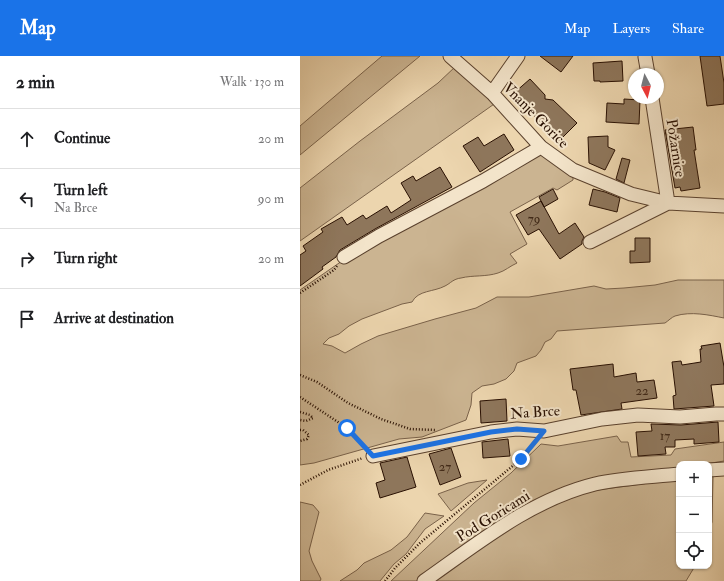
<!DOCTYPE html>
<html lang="en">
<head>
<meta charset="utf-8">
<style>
  body { margin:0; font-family:"IM FELL Double Pica",serif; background:#f2f2f2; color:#202124 }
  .controls { position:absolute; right:12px; bottom:12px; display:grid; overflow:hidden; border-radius:8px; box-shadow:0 1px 3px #0004 }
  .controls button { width:36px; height:36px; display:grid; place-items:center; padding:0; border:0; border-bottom:1px solid #e0e0e0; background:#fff; color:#202124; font:20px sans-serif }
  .compass { position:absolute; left:328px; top:12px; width:36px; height:36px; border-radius:50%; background:#fff; box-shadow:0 1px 3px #0004; rotate:173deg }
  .stop { position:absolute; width:12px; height:12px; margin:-9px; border:3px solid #1a73e8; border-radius:50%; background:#fff }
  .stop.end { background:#1a73e8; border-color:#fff; box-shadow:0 1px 4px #0008 }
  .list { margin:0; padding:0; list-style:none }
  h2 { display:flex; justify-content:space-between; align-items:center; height:52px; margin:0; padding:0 16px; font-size:17px }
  h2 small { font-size:13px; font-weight:400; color:#757577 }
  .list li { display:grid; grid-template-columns:26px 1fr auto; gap:12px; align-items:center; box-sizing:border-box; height:60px; padding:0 16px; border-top:1px solid #e0e0e0 }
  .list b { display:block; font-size:15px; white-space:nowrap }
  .list p { margin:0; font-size:13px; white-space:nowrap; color:#757577 }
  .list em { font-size:13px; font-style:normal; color:#757577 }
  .icon { flex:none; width:22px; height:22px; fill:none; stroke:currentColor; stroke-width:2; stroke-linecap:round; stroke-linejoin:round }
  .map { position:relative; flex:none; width:424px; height:525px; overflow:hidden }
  header { display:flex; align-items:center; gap:24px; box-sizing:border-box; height:56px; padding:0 20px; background:#1a73e8; color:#fff }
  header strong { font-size:19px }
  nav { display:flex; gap:22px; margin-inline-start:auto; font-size:14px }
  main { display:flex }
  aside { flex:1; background:#fff }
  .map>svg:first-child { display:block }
  .green { fill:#cbb491; stroke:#7a624a }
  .building { fill:#8e765b; stroke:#291002 }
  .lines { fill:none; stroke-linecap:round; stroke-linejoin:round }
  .minor-casing { stroke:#5a412d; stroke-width:15 }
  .path { stroke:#291002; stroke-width:2.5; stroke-dasharray:1 2; stroke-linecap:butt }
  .minor { stroke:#f3e4ca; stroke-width:13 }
  .route { stroke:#1a73e8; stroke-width:5 }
  .labels { text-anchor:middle; stroke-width:4; stroke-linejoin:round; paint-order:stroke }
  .number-label { font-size:13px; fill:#422a18 }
  .street-label { font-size:15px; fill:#291002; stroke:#f3e4ca }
</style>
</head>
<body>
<header>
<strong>Map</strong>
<nav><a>Map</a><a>Layers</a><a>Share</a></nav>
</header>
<main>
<aside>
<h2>2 min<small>Walk · 130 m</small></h2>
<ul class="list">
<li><svg class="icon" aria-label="ahead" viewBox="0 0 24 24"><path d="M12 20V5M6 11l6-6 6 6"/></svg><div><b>Continue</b></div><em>20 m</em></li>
<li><svg class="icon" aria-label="left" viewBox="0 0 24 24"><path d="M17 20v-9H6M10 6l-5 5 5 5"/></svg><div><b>Turn left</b><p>Na Brce</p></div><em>90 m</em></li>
<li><svg class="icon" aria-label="right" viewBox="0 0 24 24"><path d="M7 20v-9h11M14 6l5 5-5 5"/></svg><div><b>Turn right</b></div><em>20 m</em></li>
<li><svg class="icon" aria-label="arrive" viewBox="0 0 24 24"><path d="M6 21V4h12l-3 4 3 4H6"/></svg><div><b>Arrive at destination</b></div></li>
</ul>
</aside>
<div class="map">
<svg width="424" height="525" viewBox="0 0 424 525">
  <rect width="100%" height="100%" fill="#ecd5ae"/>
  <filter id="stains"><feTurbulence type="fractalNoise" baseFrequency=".005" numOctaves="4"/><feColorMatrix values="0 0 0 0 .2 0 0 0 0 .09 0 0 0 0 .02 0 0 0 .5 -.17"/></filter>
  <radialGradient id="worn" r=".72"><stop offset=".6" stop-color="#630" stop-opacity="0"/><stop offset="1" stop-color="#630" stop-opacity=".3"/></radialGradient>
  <path class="green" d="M82,0H120L0,99V70Z
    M156,10L197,46L0,185V132L60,85L138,27Z
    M243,97L273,120V124L257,134L253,132L210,156L227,188L210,198L217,207C210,210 205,215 198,217C186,221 173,219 161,222C153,223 151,227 145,230C134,236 118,234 112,246L102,248L62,263L49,270L39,278L29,282L23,288L32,290L45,297L61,288L78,280L135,263L176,252L197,241H229L294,230L306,233L324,232L355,229L378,224H424V262C409,259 391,255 375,260C372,261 368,265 365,267L257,275L251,283L245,286L241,294L236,300L217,307L214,315L206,323L194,328L182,330L172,337L171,349L166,364L122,381L99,383L14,407L0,409V234L42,205Z
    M317,380L321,386H328L331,401L371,399L375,393L424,386V405L405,408H379V412L309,420L141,506L117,525H91L174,447L211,417L241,388L258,390Z
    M409,420H413L412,466L409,476Z
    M379,423V510H395L386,525H131L230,458L290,435Z
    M187,424L151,455L138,438L168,427Z
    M0,446L13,449L19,456L9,495L12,505L21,523L20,525H0Z
    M125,457L144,460L125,473L106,498L94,508L80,525H40L57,514L64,507L91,494L107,481Z"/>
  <path class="building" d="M240,0H273L261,16Z
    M400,0H420L424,27V48L407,50Z
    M322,5L323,25L300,26V25H294L293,7Z
    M230,23L245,39V43L253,44L277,67L259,85L239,65L214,37Z
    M324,43L340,44L339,68L306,66L307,47L324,48Z
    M393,71L396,94H394L400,132L381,135L380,131L375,132L365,74Z
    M204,78L214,94L180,116L163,90L178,81L184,90Z
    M308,80V91L315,94L305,114L289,107L288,81Z
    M322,102L330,104L324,127L316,123Z
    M140,111L152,131L75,173L40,194L36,201L22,211L23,213L0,230V199L6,195L3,190L23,176L21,173L42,161L47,169L63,159L66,163L87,150L91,157L111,144L101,127L113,120L116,125Z
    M253,133L258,143L244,151L239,141Z
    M293,133L305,136L320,142L317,156L289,149Z
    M241,145L259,178L275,167L284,181L282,185V188L260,203L239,173L228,179L216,159Z
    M335,182H350V206L330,207V195H335Z
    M420,287L424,311V328L411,329L414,350L374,353L373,340L376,339L372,306L381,305L382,309L401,306L400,293H402L401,290Z
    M313,308L314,321L336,317L337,326L354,324L357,342L321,347L322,353L281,359L276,334H273L270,313Z
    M206,343L207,365L181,367L180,345Z
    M418,366L419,386L394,388V383L375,384V391H365L366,398L338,400L336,376L352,375L351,368L381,369Z
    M208,383L210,400L183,402L182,386Z
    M151,392L161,421L140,429L129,398Z
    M107,401L116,431L80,442L76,427L85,424L80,407Z"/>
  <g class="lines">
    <g class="minor-casing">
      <path id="minor" d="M150,0L192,37L241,91L273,114L331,138L368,147L424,150
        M345,1L348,18
        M192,37L218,0
        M290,186L368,147L352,42
        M44,201L79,180L183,125L241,91
        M73,400L191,376L217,373L244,375L302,363L338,359L380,361L416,358H424
        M409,414L424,413
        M124,525C177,488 230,444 295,428C322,422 351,421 379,418"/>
    </g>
    <path class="path" d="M0,237L34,214L37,210
      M0,319L17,326L48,347L81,363L110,373L135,374
      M0,341L47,372L66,392
      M0,356L10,359L13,362L6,365L0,364
      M0,374H3L9,379L7,383L0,385
      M0,429L28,414L63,402
      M85,525L95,512L120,487L221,403L235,386"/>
    <use href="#minor" class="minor"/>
  </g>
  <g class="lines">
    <path class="route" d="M47,372L73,400L191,376L217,373L244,375L221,403"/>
  </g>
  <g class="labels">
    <g class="number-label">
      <text x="234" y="167">79</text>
      <text x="342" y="339">22</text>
      <text x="365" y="384">17</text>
      <text x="145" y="415">27</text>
    </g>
    <g class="street-label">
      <text transform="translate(236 59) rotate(45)" y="5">Vnanje Gorice</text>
      <text transform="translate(376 92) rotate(81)" y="5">Požarnice</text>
      <text transform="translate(235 356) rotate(-4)" y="5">Na Brce</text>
      <text transform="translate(193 460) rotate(-32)" y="5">Pod Goricami</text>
    </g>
  </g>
  <rect width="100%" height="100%" filter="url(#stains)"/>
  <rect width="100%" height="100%" fill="url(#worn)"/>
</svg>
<div class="controls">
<button>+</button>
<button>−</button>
<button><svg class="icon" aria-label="locate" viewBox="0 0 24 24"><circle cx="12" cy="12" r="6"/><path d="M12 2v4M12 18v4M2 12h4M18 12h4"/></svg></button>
</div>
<svg class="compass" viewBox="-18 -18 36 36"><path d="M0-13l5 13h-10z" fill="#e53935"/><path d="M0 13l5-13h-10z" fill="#757577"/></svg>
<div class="stop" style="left:47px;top:372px"></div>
<div class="stop end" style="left:221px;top:403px"></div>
</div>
</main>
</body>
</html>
